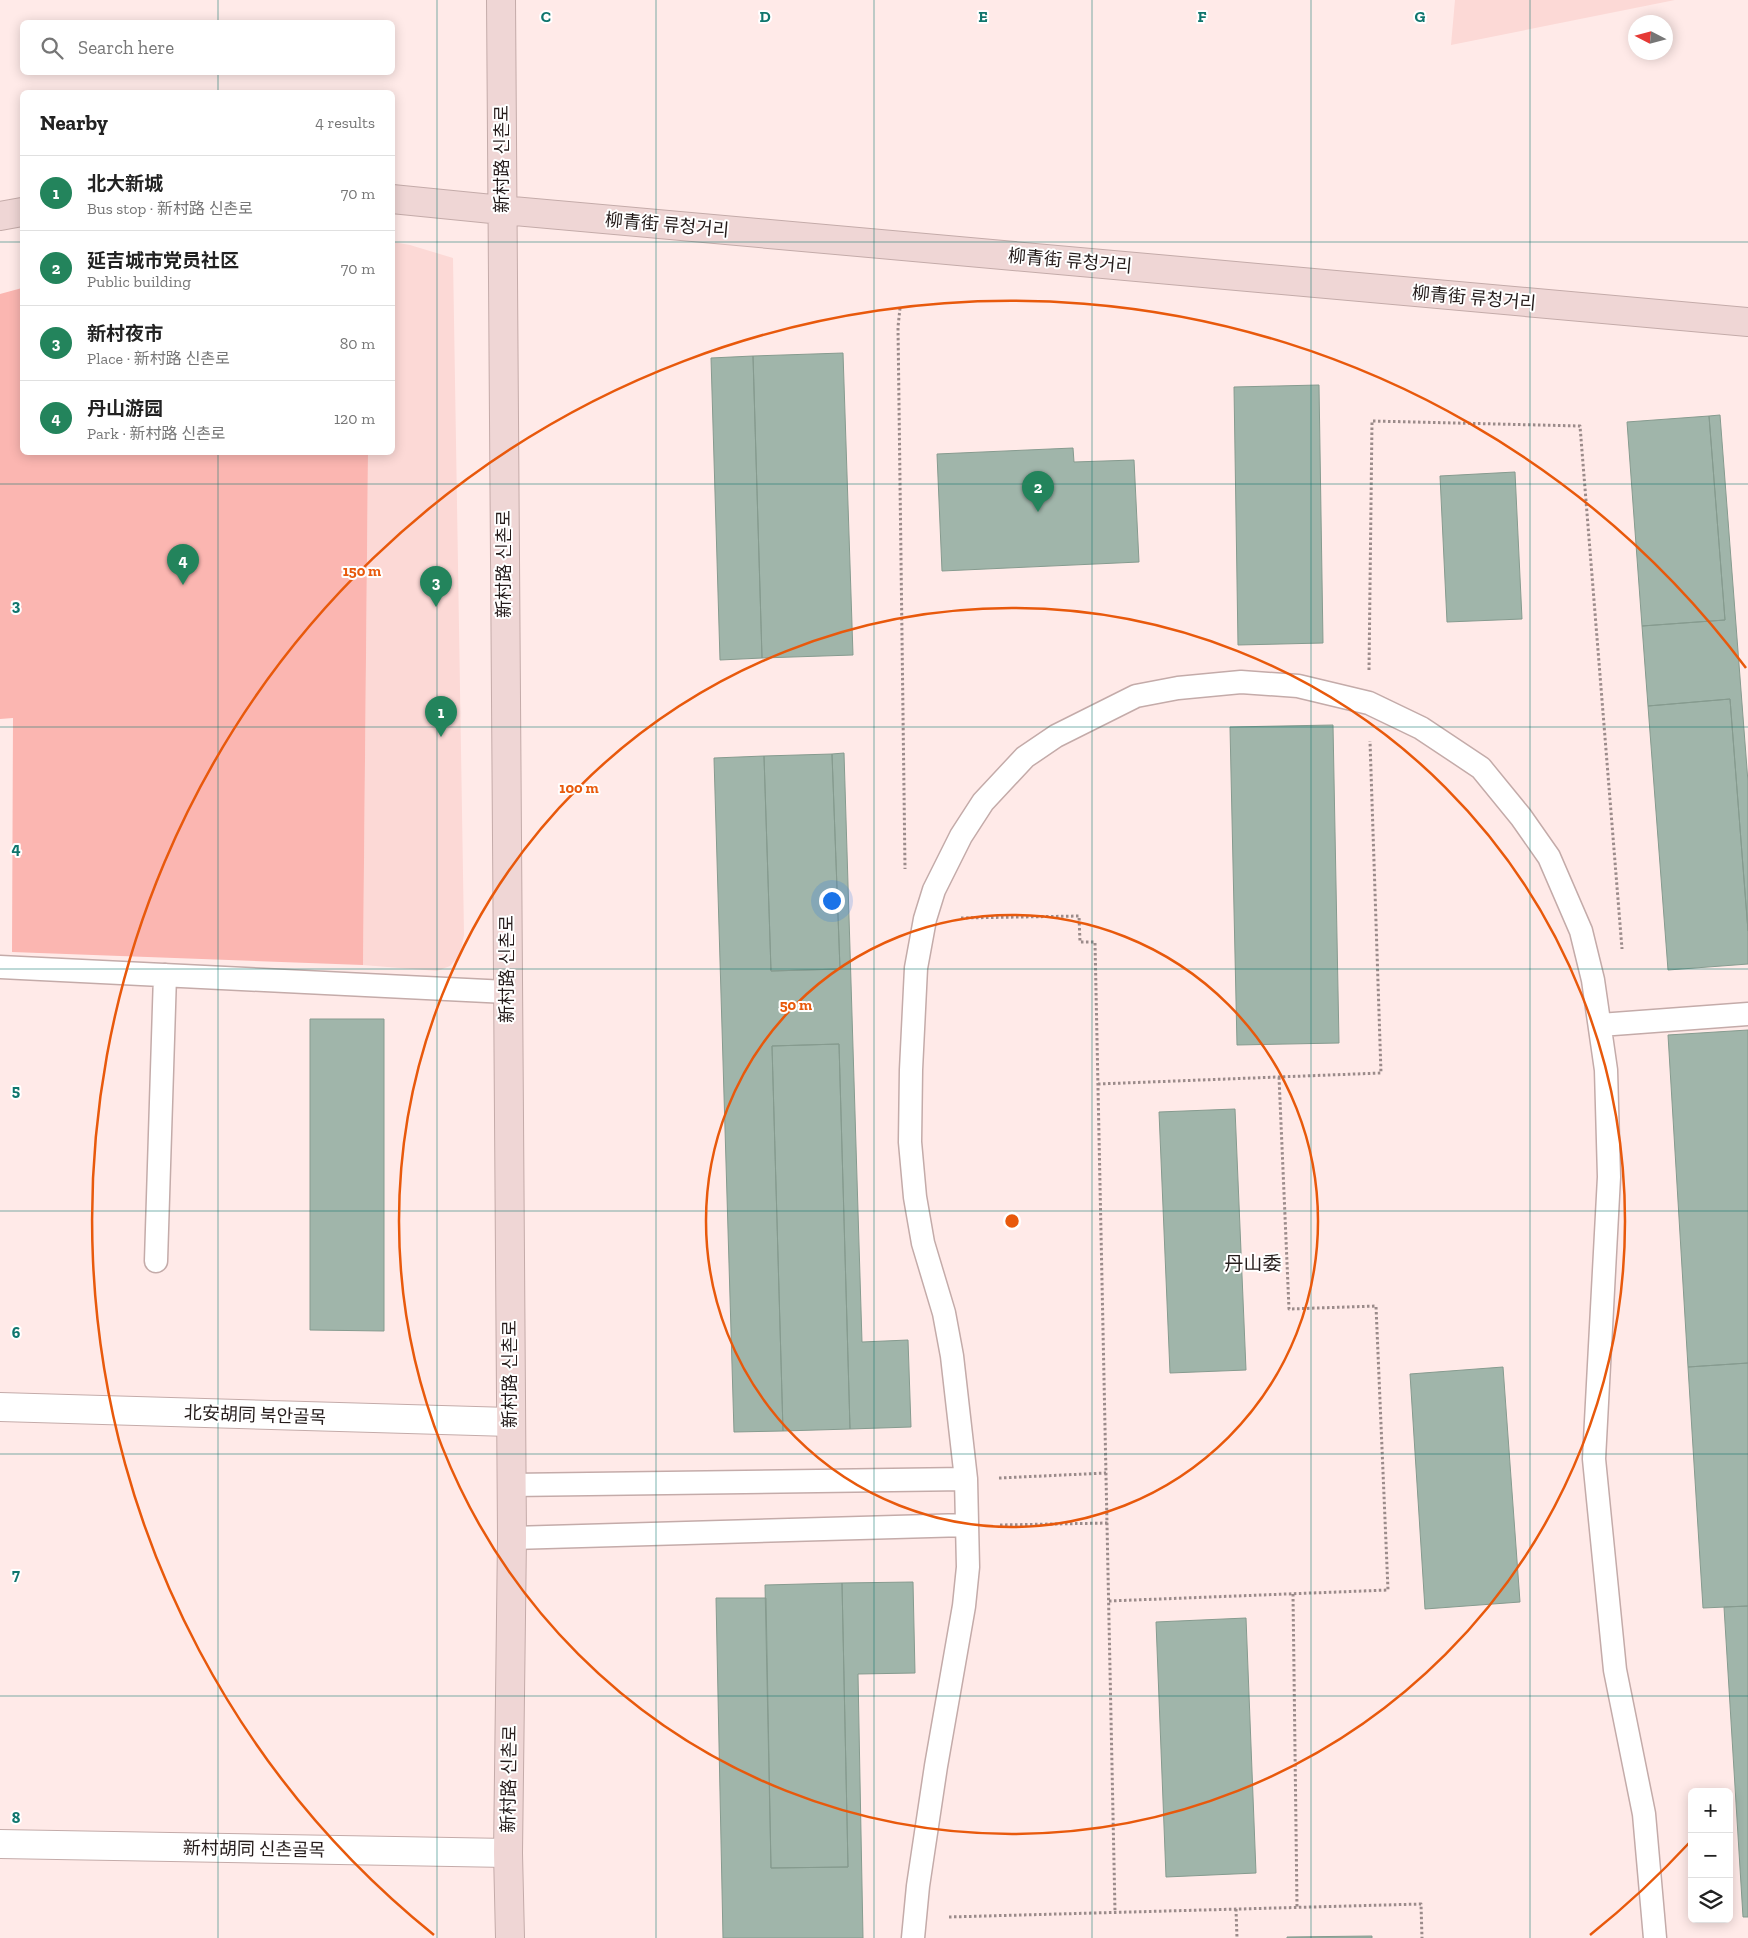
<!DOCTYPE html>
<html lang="en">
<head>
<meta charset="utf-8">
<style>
  body { margin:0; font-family:"Zilla Slab","Noto Sans SC","Noto Sans KR",serif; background:#f6f6f6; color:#222 }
  .controls { position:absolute; right:15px; bottom:15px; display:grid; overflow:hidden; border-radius:8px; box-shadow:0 2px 12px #0003 }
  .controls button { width:45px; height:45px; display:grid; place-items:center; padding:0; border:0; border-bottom:1px solid #e0e0e0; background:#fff; color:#222; font:25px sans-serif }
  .compass { position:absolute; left:1628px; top:15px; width:45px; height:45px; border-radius:50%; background:#fff; box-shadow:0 2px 12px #0003; rotate:276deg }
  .you { position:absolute; left:831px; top:900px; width:18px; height:18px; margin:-12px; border:4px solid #fff; border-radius:50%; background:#1a73e8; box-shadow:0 0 0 8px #1a73e833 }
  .badge { display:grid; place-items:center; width:32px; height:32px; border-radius:50%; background:#23845c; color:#fff; font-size:16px; font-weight:700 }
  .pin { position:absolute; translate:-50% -41px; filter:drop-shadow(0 1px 2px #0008) }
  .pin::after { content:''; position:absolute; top:26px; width:18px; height:15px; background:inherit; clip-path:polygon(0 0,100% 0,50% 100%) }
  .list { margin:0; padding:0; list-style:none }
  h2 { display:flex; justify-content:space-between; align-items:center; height:65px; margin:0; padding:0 20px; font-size:21px }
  h2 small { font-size:16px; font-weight:400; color:#767676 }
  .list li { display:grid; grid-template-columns:32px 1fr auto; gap:15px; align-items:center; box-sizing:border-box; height:75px; padding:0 20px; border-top:1px solid #e0e0e0 }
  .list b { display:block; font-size:19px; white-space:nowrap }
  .list p { margin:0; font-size:16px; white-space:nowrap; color:#767676 }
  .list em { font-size:16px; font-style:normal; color:#767676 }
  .icon { flex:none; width:28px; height:28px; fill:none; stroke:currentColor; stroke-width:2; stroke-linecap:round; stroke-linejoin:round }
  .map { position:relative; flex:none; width:1748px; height:1938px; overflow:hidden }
  .search { position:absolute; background:#fff; box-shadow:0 2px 12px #0003; left:20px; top:20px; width:375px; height:55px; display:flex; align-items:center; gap:12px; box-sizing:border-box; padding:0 18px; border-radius:8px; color:#767676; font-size:19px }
  .panel { position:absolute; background:#fff; box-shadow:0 2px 12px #0003; left:20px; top:90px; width:375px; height:365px; border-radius:8px }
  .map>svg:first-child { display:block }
  .built { fill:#fcd9d6 }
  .green { fill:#fbb6b1 }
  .building { fill:#a0b5aa; stroke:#869b8f }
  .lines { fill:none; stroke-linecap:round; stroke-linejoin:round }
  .lane-casing { stroke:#c4aba9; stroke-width:25 }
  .street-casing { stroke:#c4aba9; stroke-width:30 }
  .secondary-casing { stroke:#c4aba9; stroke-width:30 }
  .path { stroke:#9b8b8a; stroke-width:3; stroke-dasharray:2.5 2.5; stroke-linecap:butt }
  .lane { stroke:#fff; stroke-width:22 }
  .street { stroke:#fff; stroke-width:28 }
  .secondary { stroke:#efd6d5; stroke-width:28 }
  .grid { fill:none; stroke:#0f766e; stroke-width:1; stroke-opacity:0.55 }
  .ring { fill:none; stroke:#e8590c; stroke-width:2.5 }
  .labels { text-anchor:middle; stroke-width:4; stroke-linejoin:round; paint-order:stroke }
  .street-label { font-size:18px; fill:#251c1b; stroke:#fff }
  .neighbourhood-label { font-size:19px; fill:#251c1b; stroke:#fff }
  .grid-label { font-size:16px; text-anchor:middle; font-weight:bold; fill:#0f766e; stroke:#fff; stroke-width:4; stroke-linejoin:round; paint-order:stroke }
  .centre { fill:#e8590c; stroke:#fff; stroke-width:2.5 }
  .ring-label { font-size:15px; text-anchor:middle; font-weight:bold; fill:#e8590c; stroke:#fff; stroke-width:4; stroke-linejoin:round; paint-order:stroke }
</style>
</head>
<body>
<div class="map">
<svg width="1748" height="1938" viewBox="0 0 1748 1938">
  <rect width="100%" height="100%" fill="#ffeae8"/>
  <path class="built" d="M1455,0H1675L1451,45Z
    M393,242L410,245L453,258L464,935L460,955L450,966L437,971L363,965L368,453L392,452Z"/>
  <path class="green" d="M22,288V452L368,453L363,965L12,952L13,718L0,719V294Z"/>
  <path class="building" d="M843,353L853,655L762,658L753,356Z
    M753,356L762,658L720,660L711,358Z
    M1319,385L1323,643L1238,645L1234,387Z
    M1720,415L1748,782V931L1730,699L1648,706L1642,626L1725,620L1709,416Z
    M1709,416L1725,620L1642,626L1627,422Z
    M1073,448L1074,462L1134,460L1139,562L942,571L937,454Z
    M1515,472L1522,619L1447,622L1440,476Z
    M1730,699L1748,931V964L1668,970L1648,706Z
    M1333,725L1339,1043L1237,1045L1230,727Z
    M844,753L862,1342L908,1340L911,1427L850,1429L839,1044L772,1046L783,1431L734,1432L714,758L764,756L771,971L840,969L832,754Z
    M832,754L840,969L771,971L764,756Z
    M310,1019H384V1331L310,1330Z
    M1748,1030V1363L1688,1367L1668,1035Z
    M839,1044L850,1429L783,1431L772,1046Z
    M1235,1109L1246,1370L1170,1373L1159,1112Z
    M1748,1363V1606L1703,1608L1688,1367Z
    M1503,1367L1520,1602L1425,1609L1410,1374Z
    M913,1582L915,1673L858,1674L863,1938H723L716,1598H766L771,1868L848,1867L842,1583Z
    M842,1583L848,1867L771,1868L765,1585Z
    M1748,1606V1917H1743L1724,1607Z
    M1246,1618L1256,1873L1166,1877L1156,1622Z
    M1372,1936V1938H1287V1937Z"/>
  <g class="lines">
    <g class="lane-casing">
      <path id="lane" d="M0,967L507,992
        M1600,1025L1748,1014
        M156,1261L165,975
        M511,1485L966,1479
        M512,1538L966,1525
        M913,1938L918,1886L936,1766L964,1606L968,1567L966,1479L952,1356L944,1313L923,1243L915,1197L910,1142L911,1070L916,968L925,919L934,890L961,836L983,802L1025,757L1056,736L1136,696L1178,688L1241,682L1298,686L1369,703L1421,728L1481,768L1521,817L1549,857L1581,931L1593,980L1606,1070L1609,1177L1594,1459L1615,1670L1644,1814L1655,1938"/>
    </g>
    <g class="street-casing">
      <path id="street" d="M0,1407L510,1422
        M0,1844L508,1853"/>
    </g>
    <g class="secondary-casing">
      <path id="secondary" d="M501,0L512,1538L508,1853L510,1938
        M392,199L502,210L1748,322
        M0,216L22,212"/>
    </g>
    <path class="path" d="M900,308L898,327L905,869
      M1369,670L1372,421L1580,426L1622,949
      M961,918L1079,916L1080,942H1095L1115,1912
      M1098,1084L1381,1073L1370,741
      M999,1478L1106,1473
      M1000,1525L1108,1523
      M1293,1594L1297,1907
      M1109,1601L1388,1590L1376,1306L1289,1309L1279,1077
      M1236,1909L1237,1938
      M949,1917L1421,1904L1422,1938"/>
    <use href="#lane" class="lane"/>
    <use href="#street" class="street"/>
    <use href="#secondary" class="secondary"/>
  </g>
  <path class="grid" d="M218,0V22M437,0V1938M656,0V1938M874,0V1938M1092,0V1938M1311,0V1938M1530,0V1938M218,72V92M0,242H22M392,242H1748M218,452V1938M0,484H1748M0,727H1748M0,969H1748M0,1211H1748M0,1454H1748M0,1696H1748"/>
  <g class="ring">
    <circle cx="1012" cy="1221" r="306"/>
    <circle cx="1012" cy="1221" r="613"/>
    <path d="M1690 1842A919 919 0 0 1 1590 1935M434 1935A919 919 0 1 1 1746 668"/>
  </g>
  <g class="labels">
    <g class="street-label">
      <text transform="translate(502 159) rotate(-90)" y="6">新村路 신촌로</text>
      <text transform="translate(667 225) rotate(5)" y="6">柳青街 류청거리</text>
      <text transform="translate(1070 261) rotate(5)" y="6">柳青街 류청거리</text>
      <text transform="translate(1474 298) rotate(5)" y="6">柳青街 류청거리</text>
      <text transform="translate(504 564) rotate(-90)" y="6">新村路 신촌로</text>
      <text transform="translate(507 969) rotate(-90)" y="6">新村路 신촌로</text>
      <text transform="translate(510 1374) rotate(-90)" y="6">新村路 신촌로</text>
      <text transform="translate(255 1415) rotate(2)" y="6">北安胡同 북안골목</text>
      <text transform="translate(509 1779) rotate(-89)" y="6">新村路 신촌로</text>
      <text transform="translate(254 1849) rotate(1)" y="6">新村胡同 신촌골목</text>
    </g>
    <g class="neighbourhood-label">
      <text x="1253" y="1270">丹山委</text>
    </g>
  </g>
  <g class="grid-label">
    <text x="546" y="22">C</text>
    <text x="765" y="22">D</text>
    <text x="983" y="22">E</text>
    <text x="1202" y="22">F</text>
    <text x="1420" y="22">G</text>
    <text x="16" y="611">3</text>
    <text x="16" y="854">4</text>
    <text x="16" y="1096">5</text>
    <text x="16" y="1338">6</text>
    <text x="16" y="1580">7</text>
    <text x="16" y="1823">8</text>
  </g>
  <circle cx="1012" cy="1221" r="8" class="centre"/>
  <g class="ring-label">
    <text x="362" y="576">150 m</text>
    <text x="579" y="793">100 m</text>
    <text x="796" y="1010">50 m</text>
  </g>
</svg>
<div class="controls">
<button>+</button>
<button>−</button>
<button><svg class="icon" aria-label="layers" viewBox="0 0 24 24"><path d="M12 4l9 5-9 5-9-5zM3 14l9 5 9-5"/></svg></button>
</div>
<svg class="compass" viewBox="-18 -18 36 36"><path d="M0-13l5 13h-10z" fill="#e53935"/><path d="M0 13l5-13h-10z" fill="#767676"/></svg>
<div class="you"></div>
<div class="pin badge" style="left:441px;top:737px">1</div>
<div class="pin badge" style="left:1038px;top:512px">2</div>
<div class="pin badge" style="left:436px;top:607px">3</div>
<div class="pin badge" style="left:183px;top:585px">4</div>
<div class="search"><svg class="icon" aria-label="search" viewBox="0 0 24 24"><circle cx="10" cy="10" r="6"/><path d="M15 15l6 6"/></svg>Search here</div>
<section class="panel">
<h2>Nearby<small>4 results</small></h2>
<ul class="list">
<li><span class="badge">1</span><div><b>北大新城</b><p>Bus stop · 新村路 신촌로</p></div><em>70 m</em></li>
<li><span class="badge">2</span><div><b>延吉城市党员社区</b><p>Public building</p></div><em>70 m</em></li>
<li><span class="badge">3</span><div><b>新村夜市</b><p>Place · 新村路 신촌로</p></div><em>80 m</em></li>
<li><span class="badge">4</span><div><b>丹山游园</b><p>Park · 新村路 신촌로</p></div><em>120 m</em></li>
</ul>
</section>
</div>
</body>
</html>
